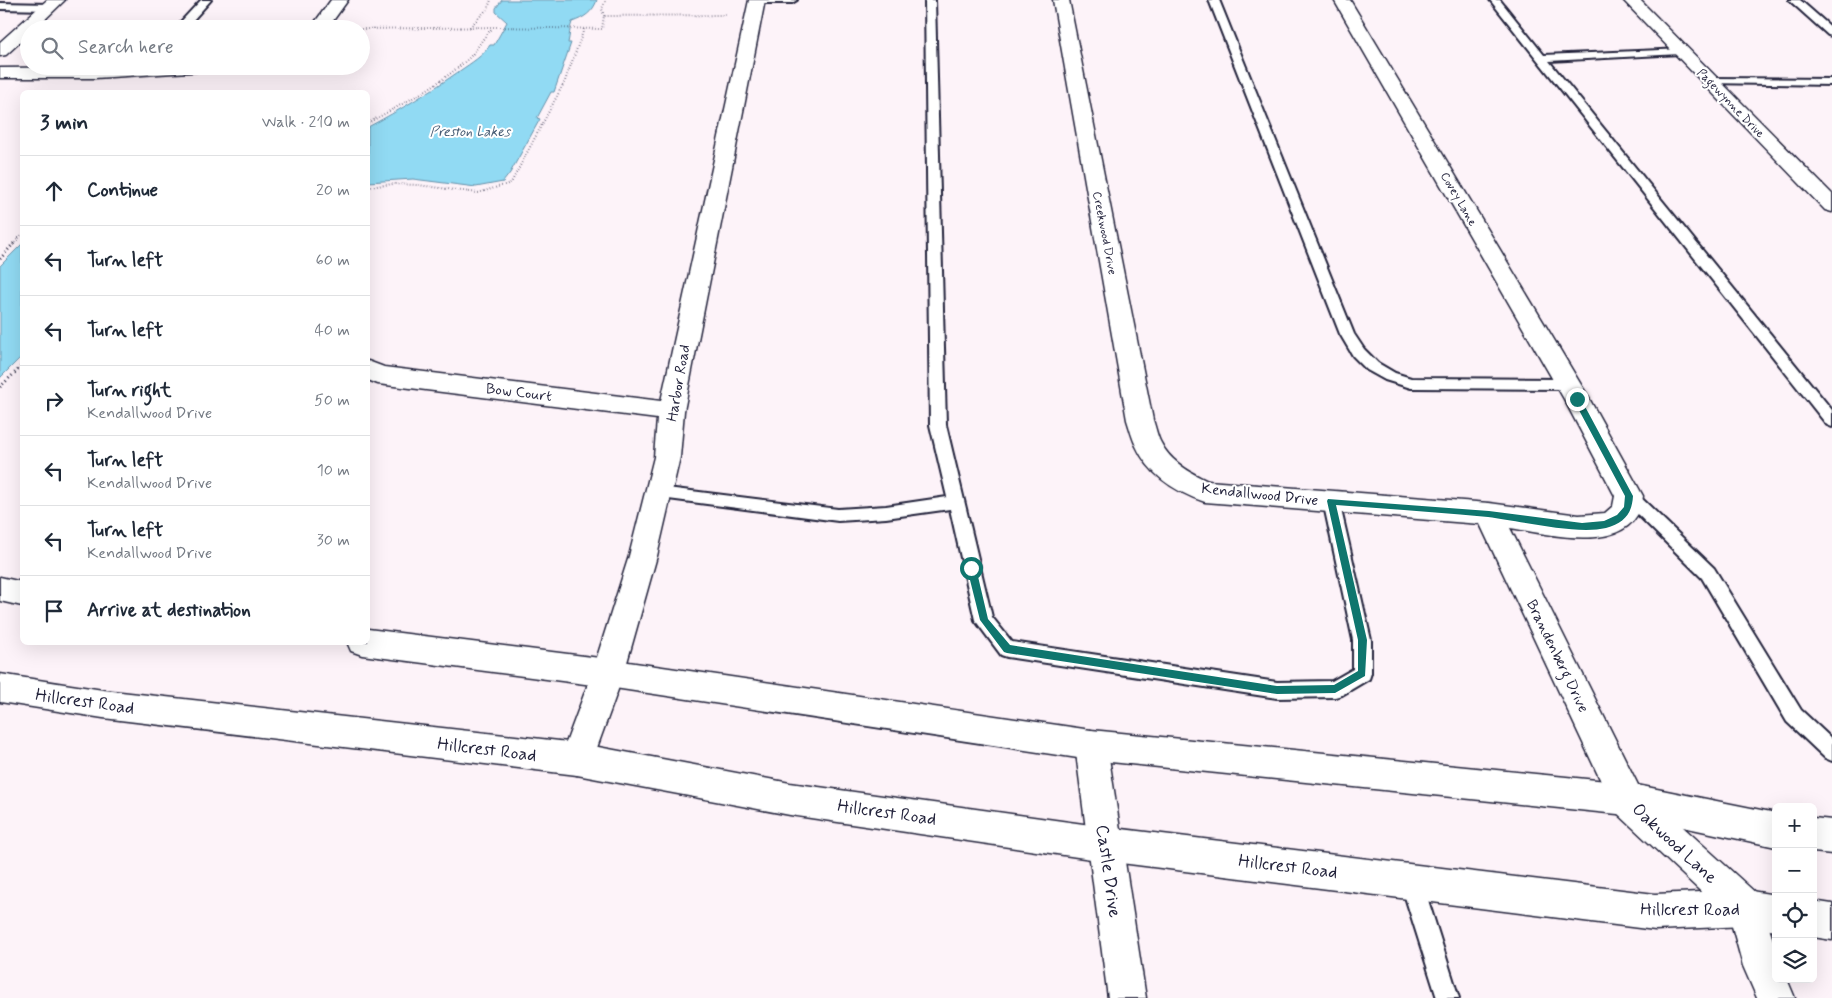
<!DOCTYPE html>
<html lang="en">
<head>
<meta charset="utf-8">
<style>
  body { margin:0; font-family:Mynerve,sans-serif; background:#f6f6f7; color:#1f2937 }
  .controls { position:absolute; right:15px; bottom:15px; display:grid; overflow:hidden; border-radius:8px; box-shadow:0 5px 20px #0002 }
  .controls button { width:45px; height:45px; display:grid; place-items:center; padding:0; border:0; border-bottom:1px solid #e0e1e3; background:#fff; color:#1f2937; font:25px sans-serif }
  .stop { position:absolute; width:15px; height:15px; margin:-11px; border:4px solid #0f766e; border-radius:50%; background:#fff }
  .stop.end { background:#0f766e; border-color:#fff; box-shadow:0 1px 5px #0008 }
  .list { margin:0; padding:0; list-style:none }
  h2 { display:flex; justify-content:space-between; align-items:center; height:65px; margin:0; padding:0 20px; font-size:21px }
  h2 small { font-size:16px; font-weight:400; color:#747a83 }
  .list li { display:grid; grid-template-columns:32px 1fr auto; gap:15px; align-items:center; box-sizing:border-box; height:70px; padding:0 20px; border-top:1px solid #e0e1e3 }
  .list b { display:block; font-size:19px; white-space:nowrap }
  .list p { margin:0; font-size:16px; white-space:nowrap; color:#747a83 }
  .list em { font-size:16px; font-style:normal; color:#747a83 }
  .icon { flex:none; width:28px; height:28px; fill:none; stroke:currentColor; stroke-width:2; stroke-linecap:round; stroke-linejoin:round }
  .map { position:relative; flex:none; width:1832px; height:998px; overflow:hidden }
  .search { position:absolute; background:#fff; box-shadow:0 5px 20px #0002; left:20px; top:20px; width:350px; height:55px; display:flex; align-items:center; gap:12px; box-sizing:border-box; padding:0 18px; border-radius:28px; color:#747a83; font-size:19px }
  .panel { position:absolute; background:#fff; box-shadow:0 5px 20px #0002; left:20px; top:90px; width:350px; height:555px; border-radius:8px }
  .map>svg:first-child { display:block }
  .water { fill:#91daf3; stroke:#6590a9 }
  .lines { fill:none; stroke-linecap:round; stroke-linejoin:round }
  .lane-casing { stroke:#22223b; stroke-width:4 }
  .street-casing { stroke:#22223b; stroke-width:3 }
  .secondary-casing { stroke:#22223b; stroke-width:3 }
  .path-far1 { stroke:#22223b; stroke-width:2; stroke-dasharray:0.5 2.5; stroke-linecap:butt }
  .path { stroke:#22223b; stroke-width:3; stroke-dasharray:1 3; stroke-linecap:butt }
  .lane { fill:#fff; fill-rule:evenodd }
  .street { fill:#fff; fill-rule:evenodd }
  .secondary { fill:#fff; fill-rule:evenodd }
  .route { fill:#0f766e }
  .labels { text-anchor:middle; stroke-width:4; stroke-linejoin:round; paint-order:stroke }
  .far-street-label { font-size:12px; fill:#22223b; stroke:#fff }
  .far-water-label { font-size:14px; font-style:italic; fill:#435972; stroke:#fff }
  .street-label { font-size:15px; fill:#22223b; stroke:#fff }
  .near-street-label { font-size:18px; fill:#22223b; stroke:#fff }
</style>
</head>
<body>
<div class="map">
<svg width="1832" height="998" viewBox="0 0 1832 998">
  <rect width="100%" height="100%" fill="#fdf3f9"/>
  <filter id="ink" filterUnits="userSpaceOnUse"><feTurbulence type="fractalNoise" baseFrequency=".02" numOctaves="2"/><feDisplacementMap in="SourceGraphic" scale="10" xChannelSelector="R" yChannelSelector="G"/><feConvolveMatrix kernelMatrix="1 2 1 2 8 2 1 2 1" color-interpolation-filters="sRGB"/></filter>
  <g filter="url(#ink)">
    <path class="water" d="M502,0H597C593,12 584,18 572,22C569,30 570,35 568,43H571L554,92H551L537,118L540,119L510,173L503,182L476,187L413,179L368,182V127C400,110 431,91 461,70C471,63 483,56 490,45H494L507,22L496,12V8Z
      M22,244V356L0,378V266Z"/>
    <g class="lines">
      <g class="lane-casing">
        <path id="lane" d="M201,0H211L185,29H174Z
          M752,0H797L792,3H757Z
          M925,0H935L946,425L992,617L1012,642L1277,682L1332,681L1353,669V640L1323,501L1325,497L1331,495L1337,497L1339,501L1371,640V673L1369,679L1342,695L1335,697L1277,698L1007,657L1001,655L975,620L950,509L886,518L838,521L653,497L651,493L653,489L659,487L838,509L886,506L947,497L930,425Z
          M1209,0H1219L1354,334L1364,349L1378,363L1395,373L1411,378L1568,379L1573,380L1575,384L1573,388L1568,389L1411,388L1385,380L1367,370L1353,356L1340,334Z
          M1490,0H1500L1544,55L1684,49L1685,51L1684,53L1680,54L1549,61L1832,410V427L1827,425Z
          M1789,0H1800L1832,28V36L1828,35Z
          M0,3L50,4L55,7L50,10L0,9Z
          M1710,78L1832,79V85L1706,83L1705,81Z
          M1629,490L1635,492L1714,568L1801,710L1832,739V761L1825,758L1787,722L1702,578L1623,500L1621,496L1623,492Z
          M1411,870L1419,873L1422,881L1459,998H1437L1400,881L1403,873Z"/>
      </g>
      <g class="street-casing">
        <path id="street" d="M331,0H348L327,29H310Z
          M749,0H765L684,411L680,457L657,556L624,673L589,770L577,775L565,770L560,759L592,673L629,556L654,457L657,419L378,384L368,380V361L384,367L661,401Z
          M1053,0H1069L1153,420C1156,428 1157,436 1161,443C1170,461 1190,473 1208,481L1489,503L1579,515L1605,513L1613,506L1615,496L1564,399L1334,0H1350L1586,393L1643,496C1636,558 1550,534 1510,528L1639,787L1758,895L1776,949V979H1787L1795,998H1757L1743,966L1730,919L1615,811L1480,524L1205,502C1175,492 1149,475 1136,446C1132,438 1130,429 1127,420Z
          M1623,0H1640L1832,194V212L1825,210Z
          M215,66L212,70L206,71L95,78H0V68Z
          M1091,730L1103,734L1107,745L1146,998H1108L1075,745L1079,734Z"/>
      </g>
      <g class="secondary-casing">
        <path id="secondary" d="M47,0H65L35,29H29V34L6,55L0,56V42Z
          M0,577L22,582V606L0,601Z
          M368,629L608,659L1091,730L1627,783L1776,813V847L1627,815L1091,760L608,687L362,655L351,651L347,642H368Z
          M0,674L103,690L577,743L790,783L1105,827L1655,894L1745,890L1776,895V931L1745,926L1655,930L1105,861L790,815L577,775L103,718L0,702Z
          M1813,818L1832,820V854L1813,852Z
          M1813,901L1832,904V940L1813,937Z"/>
      </g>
      <path class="path-far1" d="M604,16L602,9L606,0
        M470,27L488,8L491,0
        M361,29L495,27L602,29L604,16L726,15
        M368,123C402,104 440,85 469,58C478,49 483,36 493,28
        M368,187L393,184L418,185L478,193L511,183L565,81L584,29
        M13,245L22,234"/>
      <path class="path" d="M0,259L14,243
        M0,387L22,366"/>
      <use href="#lane" class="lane"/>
      <use href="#street" class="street"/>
      <use href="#secondary" class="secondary"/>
    </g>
  </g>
  <path class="route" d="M1577,396L1581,399L1633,496C1632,514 1624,523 1606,528C1577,535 1520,521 1488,517C1438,512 1386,509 1336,505L1367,640L1365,676L1335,693L1277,694L1007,653L1004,652L980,620L967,568L971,565L976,568L988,619L1010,645L1277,686L1334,685L1358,671V640L1327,501L1328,499L1489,511L1582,523L1604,521L1617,515L1624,507L1625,496L1573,399Z"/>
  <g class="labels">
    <g class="far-street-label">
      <text transform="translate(1731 103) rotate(46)" y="4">Pagewynne Drive</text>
      <text transform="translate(1459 199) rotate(60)" y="4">Covey Lane</text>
      <text transform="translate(1105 233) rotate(79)" y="4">Creekwood Drive</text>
    </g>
    <g class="far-water-label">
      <text x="470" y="136">Preston Lakes</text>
    </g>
    <g class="street-label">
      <text transform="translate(678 383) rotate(-80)" y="5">Harbor Road</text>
      <text transform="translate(519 392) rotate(7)" y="5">Bow Court</text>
      <text transform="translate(1260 494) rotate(6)" y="5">Kendallwood Drive</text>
      <text transform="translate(1558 656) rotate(64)" y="5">Brandenberg Drive</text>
    </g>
    <g class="near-street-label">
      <text transform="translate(85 701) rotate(8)" y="6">Hillcrest Road</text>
      <text transform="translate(487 749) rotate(7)" y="6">Hillcrest Road</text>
      <text transform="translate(887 812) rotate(8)" y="6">Hillcrest Road</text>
      <text transform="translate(1675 843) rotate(43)" y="6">Oakwood Lane</text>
      <text transform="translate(1288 866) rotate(7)" y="6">Hillcrest Road</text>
      <text transform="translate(1109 871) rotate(82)" y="6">Castle Drive</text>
      <text x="1690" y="915">Hillcrest Road</text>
    </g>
  </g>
</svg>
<div class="controls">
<button>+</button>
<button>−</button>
<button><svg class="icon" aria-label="locate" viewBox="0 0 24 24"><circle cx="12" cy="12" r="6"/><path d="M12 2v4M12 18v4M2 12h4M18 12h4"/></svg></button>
<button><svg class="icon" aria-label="layers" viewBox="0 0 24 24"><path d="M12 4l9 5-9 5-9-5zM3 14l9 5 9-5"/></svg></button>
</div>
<div class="stop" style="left:971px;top:568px"></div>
<div class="stop end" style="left:1577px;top:399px"></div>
<div class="search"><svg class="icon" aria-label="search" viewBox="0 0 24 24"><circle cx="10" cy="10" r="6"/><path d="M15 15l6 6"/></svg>Search here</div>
<section class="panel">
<h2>3 min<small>Walk · 210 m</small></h2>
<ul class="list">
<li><svg class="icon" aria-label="ahead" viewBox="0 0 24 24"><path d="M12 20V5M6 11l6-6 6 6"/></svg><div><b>Continue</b></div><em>20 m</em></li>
<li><svg class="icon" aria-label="left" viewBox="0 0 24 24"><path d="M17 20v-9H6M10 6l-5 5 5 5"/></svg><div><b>Turn left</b></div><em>60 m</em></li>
<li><svg class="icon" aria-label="left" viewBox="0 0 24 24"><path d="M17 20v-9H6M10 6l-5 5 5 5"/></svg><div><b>Turn left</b></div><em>40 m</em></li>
<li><svg class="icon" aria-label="right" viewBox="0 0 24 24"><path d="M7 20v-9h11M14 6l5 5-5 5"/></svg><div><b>Turn right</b><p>Kendallwood Drive</p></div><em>50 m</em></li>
<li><svg class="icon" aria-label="left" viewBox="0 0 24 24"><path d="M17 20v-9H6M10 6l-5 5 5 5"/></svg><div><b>Turn left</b><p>Kendallwood Drive</p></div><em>10 m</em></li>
<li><svg class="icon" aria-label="left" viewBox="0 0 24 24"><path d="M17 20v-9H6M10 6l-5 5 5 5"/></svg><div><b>Turn left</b><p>Kendallwood Drive</p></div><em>30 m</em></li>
<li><svg class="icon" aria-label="arrive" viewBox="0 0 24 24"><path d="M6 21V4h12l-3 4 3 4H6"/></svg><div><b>Arrive at destination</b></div></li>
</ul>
</section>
</div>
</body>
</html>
